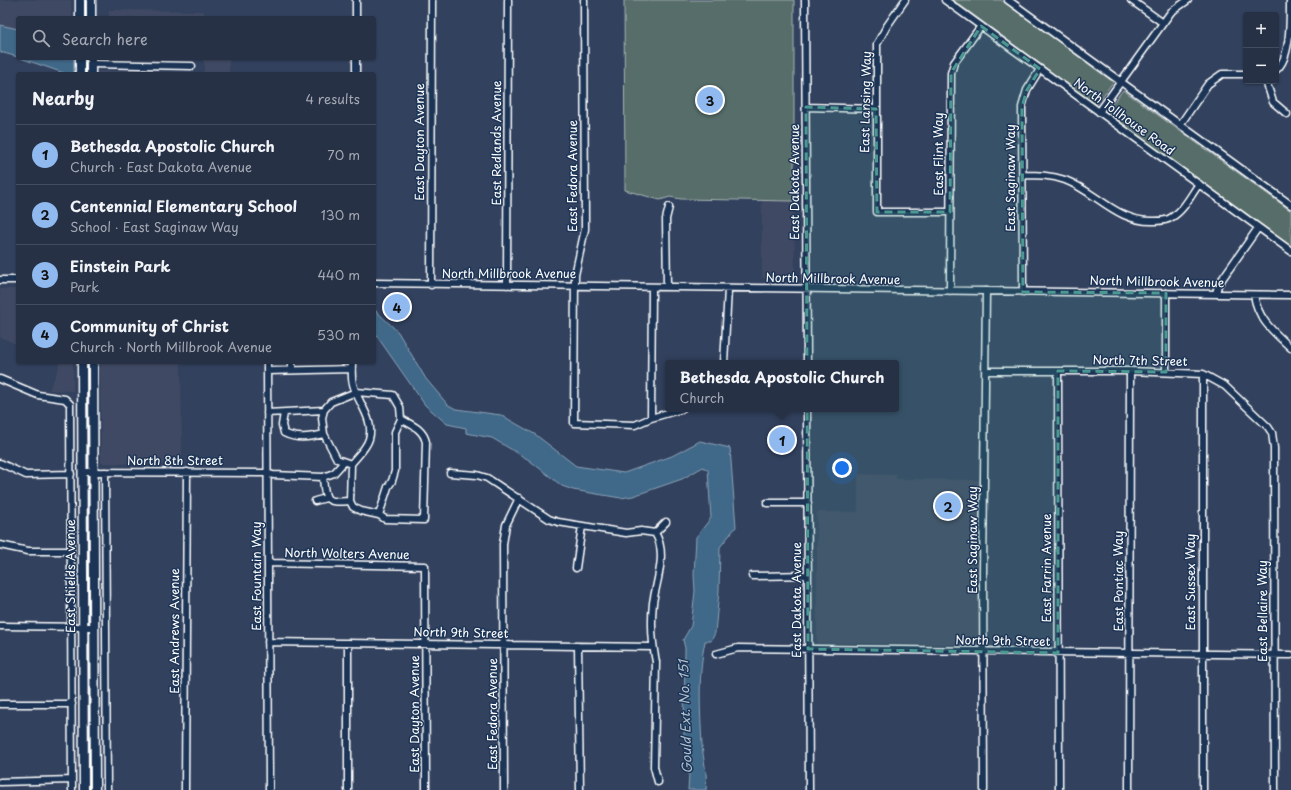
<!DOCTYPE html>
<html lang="en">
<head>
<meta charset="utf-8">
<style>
  body { margin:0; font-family:"Playpen Sans",sans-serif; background:#2e394d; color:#f1f3f6 }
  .controls { position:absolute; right:12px; top:12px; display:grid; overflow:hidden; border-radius:4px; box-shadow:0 1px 3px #0004 }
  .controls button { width:36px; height:36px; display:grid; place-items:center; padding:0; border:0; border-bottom:1px solid #424c5f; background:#263146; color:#f1f3f6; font:20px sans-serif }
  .you { position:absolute; left:842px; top:468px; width:14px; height:14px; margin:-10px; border:3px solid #fff; border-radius:50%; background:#1a73e8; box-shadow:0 0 0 6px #1a73e833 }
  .badge { display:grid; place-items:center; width:26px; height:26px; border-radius:50%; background:#90b9f0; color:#111; font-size:13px; font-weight:700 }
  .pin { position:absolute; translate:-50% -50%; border:2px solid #fff; box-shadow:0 1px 4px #0006 }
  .popup { position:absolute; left:665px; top:360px; width:234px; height:52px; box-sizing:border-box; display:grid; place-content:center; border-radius:4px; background:#263146; filter:drop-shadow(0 1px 3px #0005); font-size:13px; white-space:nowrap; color:#a4a9b3 }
  .popup b { font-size:15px; color:#f1f3f6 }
  .popup::after { content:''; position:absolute; left:50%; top:100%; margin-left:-8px; border:8px solid transparent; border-top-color:#263146 }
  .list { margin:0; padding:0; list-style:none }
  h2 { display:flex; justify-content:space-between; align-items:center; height:52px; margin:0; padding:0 16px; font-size:17px }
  h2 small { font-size:13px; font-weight:400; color:#a4a9b3 }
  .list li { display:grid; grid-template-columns:26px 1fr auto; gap:12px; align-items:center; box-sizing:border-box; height:60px; padding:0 16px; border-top:1px solid #424c5f }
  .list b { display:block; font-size:15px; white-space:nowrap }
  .list p { margin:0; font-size:13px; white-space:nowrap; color:#a4a9b3 }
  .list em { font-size:13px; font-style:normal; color:#a4a9b3 }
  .icon { flex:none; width:22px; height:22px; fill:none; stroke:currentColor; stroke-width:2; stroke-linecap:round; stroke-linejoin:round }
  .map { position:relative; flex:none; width:1291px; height:790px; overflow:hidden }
  .search { position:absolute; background:#263146; box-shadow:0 1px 3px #0004; left:16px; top:16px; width:360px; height:44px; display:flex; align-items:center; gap:10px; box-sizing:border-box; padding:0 14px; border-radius:4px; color:#a4a9b3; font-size:15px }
  .panel { position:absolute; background:#263146; box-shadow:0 1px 3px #0004; left:16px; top:72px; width:360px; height:292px; border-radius:4px }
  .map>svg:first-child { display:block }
  .built { fill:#404a63 }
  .green { fill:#566d69; stroke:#aab6b4 }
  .water { fill:#406788; stroke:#8ca4b8 }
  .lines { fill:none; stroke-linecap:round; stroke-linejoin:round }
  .minor-casing { stroke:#fff; stroke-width:9 }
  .major-casing { stroke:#fff; stroke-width:11 }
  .minor { stroke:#1d3557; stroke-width:6 }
  .major { stroke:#1d3557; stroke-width:8 }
  .marked { fill:#4b9892; fill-opacity:0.2; stroke:#4b9892; stroke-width:3; stroke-dasharray:8 5; stroke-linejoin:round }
  .labels { text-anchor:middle; stroke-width:3; stroke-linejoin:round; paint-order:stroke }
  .street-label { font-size:12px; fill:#fff; stroke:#1d3557 }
  .water-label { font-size:13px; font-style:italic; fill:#b3c2cf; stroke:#1d3557 }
</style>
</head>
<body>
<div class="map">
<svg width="1291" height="790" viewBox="0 0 1291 790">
  <rect width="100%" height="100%" fill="#32415e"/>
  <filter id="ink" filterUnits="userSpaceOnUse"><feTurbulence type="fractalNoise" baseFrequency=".025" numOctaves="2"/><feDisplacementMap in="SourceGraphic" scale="8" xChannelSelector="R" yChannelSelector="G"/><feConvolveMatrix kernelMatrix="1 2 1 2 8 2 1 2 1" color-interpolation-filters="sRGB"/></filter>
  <g filter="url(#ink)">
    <path class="built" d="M0,0H71L72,18H18V29L0,25Z
      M109,10L203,11L208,18H109Z
      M202,58H229V74H203L205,66Z
      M98,71L178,72L183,74H99Z
      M762,200L794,201L795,277L793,279L762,278Z
      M0,289H18V345L0,337Z
      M56,362H73V391L49,390L59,367V363Z
      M100,362H181L182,465L101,463Z
      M858,474L896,475V479L979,480L981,645L817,643V512H858Z"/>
    <path class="green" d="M624,0H794V201L681,199L670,197L660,200L625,190Z
      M953,0H1001L1113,82L1096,105Z
      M1123,90L1291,211V246L1106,112Z"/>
    <path class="water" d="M0,25L18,29V57L0,52Z
      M20,58H74V74H67Z
      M374,309L398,332L426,379L448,405L456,409L501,415L536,435L576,466L624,473L672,456L700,441L730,448L736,527L720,547L719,591L715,633L711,641H705C698,674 700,710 702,744C703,760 708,774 706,790H688L689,774L684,735L685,648L683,640L691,626L695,591L694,575L696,537L711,518L708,470L703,467L682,479L633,496L621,498L573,490L562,486L529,460L492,438L466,433V428L447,424L425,405L374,332Z"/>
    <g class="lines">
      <g class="minor-casing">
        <path id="minor" d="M584,0L585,229L575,275L574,423L635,425L651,418L682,409
          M805,0L807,363
          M905,0L887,26L877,44V212H950
          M945,0L1291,251
          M1008,0L1291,205
          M1131,0L1163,23
          M356,18V0
          M356,58V74
          M91,64L192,66
          M1276,70C1291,58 1290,20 1290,0
          M1266,81L1273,102L1287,114
          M806,107L876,109
          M1099,112L1171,12L1188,0
          M1180,125L1208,84L1222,74H1246
          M1023,175C1037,175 1051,175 1065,180C1097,192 1117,223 1155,221C1160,221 1167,221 1172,217C1184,210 1191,195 1199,184
          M0,280H18
          M374,283L1291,295
          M431,285L432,0
          M507,285L508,0
          M667,287L666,219L669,207
          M950,291L951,73L954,63L981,26
          M1023,292L1022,107L1027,90L1040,69
          M1166,293V372
          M1216,294L1218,285L1258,228
          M1254,295C1258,320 1273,331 1291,348
          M267,362L269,790
          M352,362C352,369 351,377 353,384C357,402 375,419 369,439C366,449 357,456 351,464L350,501L353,507L361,511L379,515L385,519L424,520L426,442C423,429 412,425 401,419
          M724,363L728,289
          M292,370V362
          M267,371L352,369
          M986,371H1130L1203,374L1225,386L1268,427L1272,433L1274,448L1275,790
          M1058,371L1059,790
          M1203,374V790
          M0,379L38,395L65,399L70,404L72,790
          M807,409L809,790
          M267,413L324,410
          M284,413L282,425L284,433C298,440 310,437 324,434
          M651,418L652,287
          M0,463L26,475L71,474
          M351,464L337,459L324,434L322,418L324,410L331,402L356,392L393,395L400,407L401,419L395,432V471L392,481L388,487L379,515
          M83,472L267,473L273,475L323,477L334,473L344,462
          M105,472L107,790
          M450,473L477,475L487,478L549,519L558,522L626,533L641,531L655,533
          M323,477C325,501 325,503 350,501
          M315,501L326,498
          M767,503H808
          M655,533C668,553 656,582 653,603C651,622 652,643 656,662L654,767L658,782
          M655,533L666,522
          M0,545L28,551H71
          M268,563L425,566L426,790
          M576,568L582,526
          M752,576L808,575
          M0,626L94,627
          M268,642L653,647
          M348,643V790
          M578,646L580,790
          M716,654L738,648L1291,655
          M0,704H72
          M0,782L72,780
          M185,790L187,472
          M504,790L503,544L506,525L519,498
          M984,790L983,573L986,291
          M1129,790L1130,371"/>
      </g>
      <g class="major-casing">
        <path id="major" d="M91,0V18
          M80,18V0
          M80,58V74
          M91,58V74
          M82,362L84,790
          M93,362L95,790"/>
      </g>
      <use href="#minor" class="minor"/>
      <use href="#major" class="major"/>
    </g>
  </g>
  <path class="marked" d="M981,26L1040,69L1027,90L1022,107L1023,292L1166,293V372L1058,371V653L808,649L806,107L876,109L877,212H950L951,73Z"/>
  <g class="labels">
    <g class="street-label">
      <text transform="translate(866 102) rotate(-89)" y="4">East Lansing Way</text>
      <text transform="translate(1124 117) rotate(36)" y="4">North Tollhouse Road</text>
      <text transform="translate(420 142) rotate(-90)" y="4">East Dayton Avenue</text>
      <text transform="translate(497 143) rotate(-90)" y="4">East Redlands Avenue</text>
      <text transform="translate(939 154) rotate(-90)" y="4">East Flint Way</text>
      <text transform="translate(573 176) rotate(-90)" y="4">East Fedora Avenue</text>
      <text transform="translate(1011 178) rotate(-90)" y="4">East Saginaw Way</text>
      <text transform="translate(795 182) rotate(-90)" y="4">East Dakota Avenue</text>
      <text x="509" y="278">North Millbrook Avenue</text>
      <text transform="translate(833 279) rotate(1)" y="4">North Millbrook Avenue</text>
      <text transform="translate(1157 282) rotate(1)" y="4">North Millbrook Avenue</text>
      <text transform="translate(1140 361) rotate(1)" y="4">North 7th Street</text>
      <text x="175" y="465">North 8th Street</text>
      <text transform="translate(973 540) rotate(-90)" y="4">East Saginaw Way</text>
      <text transform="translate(347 554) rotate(1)" y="4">North Wolters Avenue</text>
      <text transform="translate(1047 568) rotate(-90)" y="4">East Farrin Avenue</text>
      <text transform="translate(71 576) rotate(-90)" y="4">East Shields Avenue</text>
      <text transform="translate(257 576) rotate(-90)" y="4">East Fountain Way</text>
      <text transform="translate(1119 581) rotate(-90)" y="4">East Pontiac Way</text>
      <text transform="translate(1191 582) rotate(-90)" y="4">East Sussex Way</text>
      <text transform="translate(797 600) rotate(-90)" y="4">East Dakota Avenue</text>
      <text transform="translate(1263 611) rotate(-90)" y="4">East Bellaire Way</text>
      <text transform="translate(175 631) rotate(-90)" y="4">East Andrews Avenue</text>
      <text transform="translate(461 633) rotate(1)" y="4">North 9th Street</text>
      <text transform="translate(1003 641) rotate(1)" y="4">North 9th Street</text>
      <text transform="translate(415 714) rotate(-90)" y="4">East Dayton Avenue</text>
      <text transform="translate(493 714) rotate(-90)" y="4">East Fedora Avenue</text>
    </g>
    <g class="water-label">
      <text transform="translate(685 717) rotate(-92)" y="5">Gould Ext. No. 151</text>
    </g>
  </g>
</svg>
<div class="controls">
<button>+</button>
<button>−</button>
</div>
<div class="you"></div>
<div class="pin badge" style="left:782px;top:440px">1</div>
<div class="popup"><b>Bethesda Apostolic Church</b>Church</div>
<div class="pin badge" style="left:948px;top:506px">2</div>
<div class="pin badge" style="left:710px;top:100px">3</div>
<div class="pin badge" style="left:397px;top:307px">4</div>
<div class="search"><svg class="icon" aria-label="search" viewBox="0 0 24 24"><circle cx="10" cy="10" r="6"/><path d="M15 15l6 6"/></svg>Search here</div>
<section class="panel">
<h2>Nearby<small>4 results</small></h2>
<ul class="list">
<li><span class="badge">1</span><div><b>Bethesda Apostolic Church</b><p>Church · East Dakota Avenue</p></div><em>70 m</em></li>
<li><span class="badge">2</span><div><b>Centennial Elementary School</b><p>School · East Saginaw Way</p></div><em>130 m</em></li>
<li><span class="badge">3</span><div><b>Einstein Park</b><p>Park</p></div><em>440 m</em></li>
<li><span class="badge">4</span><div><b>Community of Christ</b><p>Church · North Millbrook Avenue</p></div><em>530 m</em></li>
</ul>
</section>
</div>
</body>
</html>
